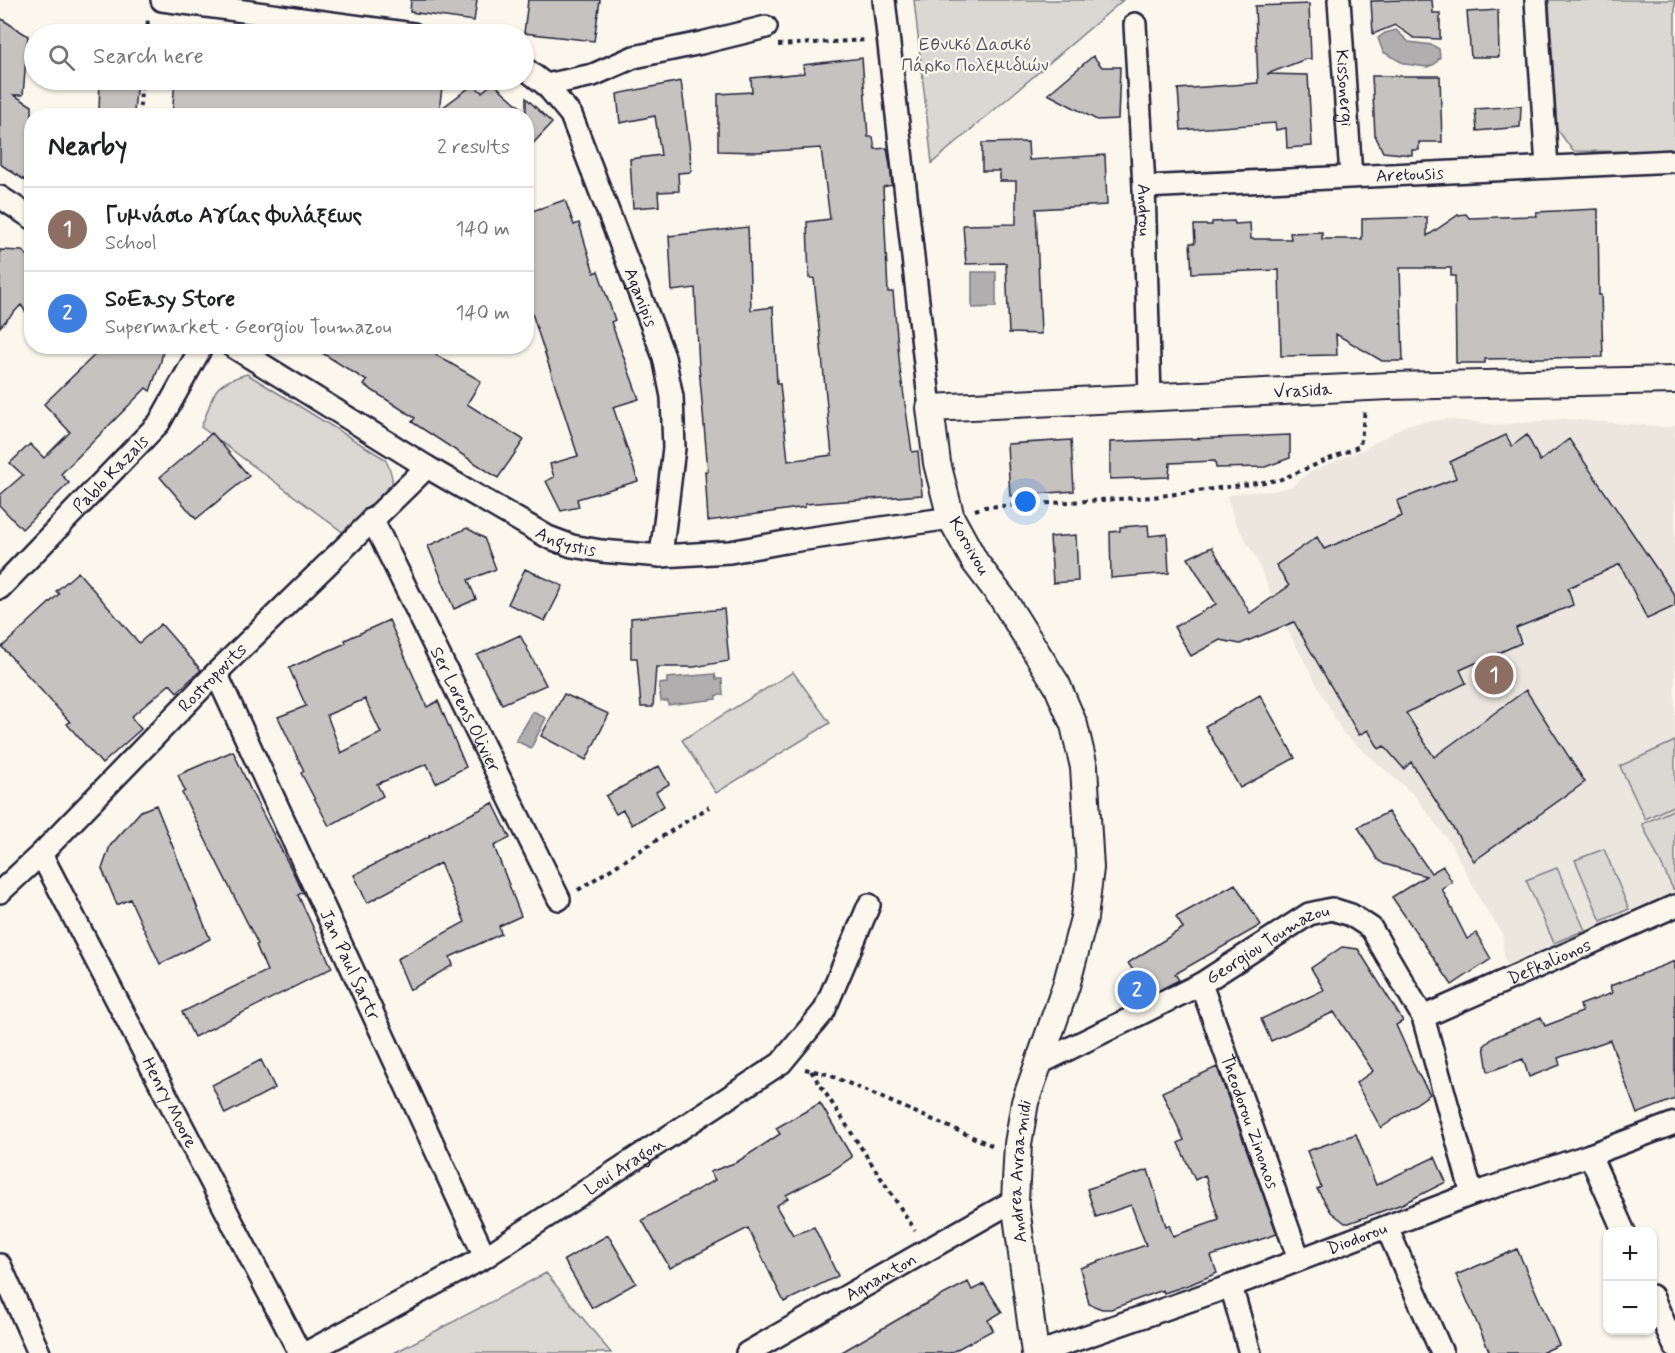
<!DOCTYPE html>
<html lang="en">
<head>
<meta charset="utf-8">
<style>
  body { margin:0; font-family:Mynerve,sans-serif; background:#f2f2f2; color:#202124 }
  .controls { position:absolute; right:18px; bottom:18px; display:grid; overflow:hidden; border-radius:12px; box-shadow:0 2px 4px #0004 }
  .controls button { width:54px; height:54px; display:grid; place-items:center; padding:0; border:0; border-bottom:2px solid #e0e0e0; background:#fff; color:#202124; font:30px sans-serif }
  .you { position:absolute; left:1026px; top:502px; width:21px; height:21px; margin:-15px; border:4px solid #fff; border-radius:50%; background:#1a73e8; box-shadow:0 0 0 9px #1a73e833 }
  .badge { display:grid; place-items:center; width:39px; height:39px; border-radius:50%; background:#ea580c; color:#fff; font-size:20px; font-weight:700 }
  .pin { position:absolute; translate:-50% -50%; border:3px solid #fff; box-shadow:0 2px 6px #0006 }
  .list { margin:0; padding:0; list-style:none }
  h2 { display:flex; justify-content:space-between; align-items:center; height:78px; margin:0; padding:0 24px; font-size:26px }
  h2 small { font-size:20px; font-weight:400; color:#757577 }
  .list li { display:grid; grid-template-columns:39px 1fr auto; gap:18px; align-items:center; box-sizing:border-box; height:84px; padding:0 24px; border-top:2px solid #e0e0e0 }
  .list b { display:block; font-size:22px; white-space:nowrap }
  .list p { margin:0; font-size:20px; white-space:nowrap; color:#757577 }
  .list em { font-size:20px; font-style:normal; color:#757577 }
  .icon { flex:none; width:33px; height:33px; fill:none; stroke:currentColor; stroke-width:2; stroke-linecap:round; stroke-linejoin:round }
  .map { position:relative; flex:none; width:1675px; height:1353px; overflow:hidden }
  .search { position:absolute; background:#fff; box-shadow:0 2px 4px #0004; left:24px; top:24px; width:510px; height:66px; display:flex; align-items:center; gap:15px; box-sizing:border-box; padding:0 21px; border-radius:33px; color:#757577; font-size:22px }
  .panel { position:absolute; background:#fff; box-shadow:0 2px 4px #0004; left:24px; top:108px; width:510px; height:246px; border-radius:24px }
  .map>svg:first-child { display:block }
  .built { fill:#ebe7df }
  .green { fill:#dbd8d3; stroke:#7e7d87; stroke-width:1.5 }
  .water { fill:#b1aeb0; stroke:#787681; stroke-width:1.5 }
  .building { fill:#c6c2c0; stroke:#22223b; stroke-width:1.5; fill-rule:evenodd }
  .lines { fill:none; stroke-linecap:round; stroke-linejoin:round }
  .minor-casing { stroke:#22223b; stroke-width:26 }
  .tertiary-casing { stroke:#22223b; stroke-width:30 }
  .path { stroke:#22223b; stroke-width:4; stroke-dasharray:4.5 4.5; stroke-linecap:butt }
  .minor { stroke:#fbf7ec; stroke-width:21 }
  .tertiary { stroke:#fbf7ec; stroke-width:26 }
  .labels { text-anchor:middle; stroke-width:4.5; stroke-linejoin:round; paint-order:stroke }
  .park-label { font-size:18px; fill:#505061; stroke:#fbf7ec }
  .street-label { font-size:18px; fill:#22223b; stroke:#fbf7ec }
</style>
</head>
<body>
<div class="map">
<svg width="1675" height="1353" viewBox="0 0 1675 1353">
  <rect width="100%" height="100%" fill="#fbf7ec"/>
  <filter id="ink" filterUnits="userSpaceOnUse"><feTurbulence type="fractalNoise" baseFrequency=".0167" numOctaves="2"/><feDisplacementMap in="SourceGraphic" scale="12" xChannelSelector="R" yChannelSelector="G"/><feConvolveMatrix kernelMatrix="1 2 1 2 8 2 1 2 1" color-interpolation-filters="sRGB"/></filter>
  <g filter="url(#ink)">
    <path class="built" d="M1446,419L1498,425L1564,419L1668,427L1675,426V893L1525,959L1509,970L1504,957L1502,933L1479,898L1453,847L1415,796L1343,733L1281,618L1256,558L1234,520L1227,496L1242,492L1273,491L1292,486L1310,472L1364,449L1408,424Z"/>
    <path class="green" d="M914,0H1123L932,163Z
      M1549,0H1675V150L1673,152L1573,151L1557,129Z
      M247,374L385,459C408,500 373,513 344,533L201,427C216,394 208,385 247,374Z
      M793,672L830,723L716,793L682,740Z
      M1675,741V805L1645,819L1620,766Z
      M1675,809V888L1673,889L1642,824Z
      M1604,849L1629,909L1601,921L1575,860Z
      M1557,868L1585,930L1554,943L1526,880Z
      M546,1273L611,1353H394Z"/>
    <path class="water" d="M1396,30L1409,42L1432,45L1439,49L1440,57L1435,64L1427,67L1405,64L1383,52L1378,38L1385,33Z
      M972,272H996V307L972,308Z
      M715,674L716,679H722L723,695H716V699L668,705V701H661L659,684L667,683V678Z
      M533,712L546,718L531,748L516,741Z"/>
    <path class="building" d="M411,0H477L474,21L410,12Z
      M528,0H600L594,41L524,33Z
      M1405,0H1432L1433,13H1440V39L1414,38L1395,25L1373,34L1371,1Z
      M1309,4L1311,59H1306L1267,74L1308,75L1312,146L1287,148L1286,128L1276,130L1275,123L1181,130L1178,89L1258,83L1255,6Z
      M1498,10L1499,57H1471L1467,12Z
      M0,18L28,36L23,95H14L32,106V185L0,164Z
      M1093,56L1102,67H1120L1118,119L1097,120L1048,94Z
      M862,58L868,137H873L875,149L887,148L890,166L892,185L883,187L888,292H893L900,369L912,452L918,451L922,495L805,504V507L708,521L705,471H708L699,367L695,288L672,291L669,236L748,227L751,310L773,307L777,384H780L788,461L832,455L814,278H809L807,222L830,219L821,148L757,152L718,151V94L752,92L751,78L804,73L803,65Z
      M1372,76H1440L1442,142H1419V150H1412V155L1383,152L1375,135Z
      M100,80H137L134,112L99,111Z
      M175,80H443L439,110L473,85L482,92L493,83L526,112V98L552,123L526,151V116H239L213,112V116H172Z
      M681,81L690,151L691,172L678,173L679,191L658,192L659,206L633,208L630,159L661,155L655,116L620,123L617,94Z
      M1521,106L1520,127L1477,131L1475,109Z
      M1028,142L1029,160L1105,155L1107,205L1036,209L1041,334L1009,333L1006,263L966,264L963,225L1016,224V181H1000V171H982V143Z
      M565,200L574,225L579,223L594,273L598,271L615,320L611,322L639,399L613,407L638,481L577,499L579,507L561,511L546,481L554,477L550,464L578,456L532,313L526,315V213Z
      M1598,209L1599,295H1601L1603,357L1485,359V363H1456L1455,276H1451V268H1400L1403,361H1382L1336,334L1337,355L1281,356L1279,270L1192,273L1190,243H1195L1194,225H1212V222L1234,221L1235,224L1250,223L1251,239H1291L1290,233L1322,232V239H1362V219L1427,217V236L1458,215L1466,214L1469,218L1537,216L1536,212Z
      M0,250L22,251L32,259V321L21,305L0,327Z
      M104,346H164L161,361L150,391L146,388L61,474L69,483L22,529L0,506V495L23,475L10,463L30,444L44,458L70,432L44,404Z
      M311,346H442L436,355L481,381L467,404L524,440L498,478L412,422L415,418L364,385L367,381Z
      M212,433L249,476L196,519L160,477Z
      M1290,435V458L1265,467L1216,468L1215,461L1170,463L1169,477L1110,479V442Z
      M1506,435L1512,446L1527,435L1540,461L1569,439L1675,596V606L1647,619L1620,564L1568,588L1573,605L1516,628L1521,643L1460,670L1466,683L1406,713L1434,757L1526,690L1585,782L1474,861L1411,762L1404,769L1384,746L1379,749L1368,730L1359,735L1294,622L1240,644L1220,640L1191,656L1174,627L1216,604L1188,558L1212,547L1250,613L1289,586L1276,565L1317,537L1324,549L1402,516L1397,501L1456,478L1450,462Z
      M1071,440L1074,491L1010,496L1007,444Z
      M1148,525L1149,536L1167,534L1169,573L1111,578L1110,532L1120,531V527Z
      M467,528L484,538L496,569L468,580L476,599L454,609L428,546Z
      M1076,535L1078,581L1053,583L1050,537Z
      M525,569L563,586L545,621L508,604Z
      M78,572L139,643L161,624L201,670L177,692L170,684L131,717L141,729L102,764L67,724L70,722L2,647L59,594L56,591Z
      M724,609L729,661L694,667H656L653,707H641L637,658H631V618Z
      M389,620L427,707L438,701L466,767L436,783L427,764L377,784L383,796L329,826L301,773L304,771L278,717L306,706L289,668L346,643L345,640ZM365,699L381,733L341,753L327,715Z
      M520,635L546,685L502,704L477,655Z
      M564,694L609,714L586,760L541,736Z
      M1260,695L1295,758L1240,788L1205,726Z
      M233,751L251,791L303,892L298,895L332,968L194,1037L182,1012L267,971L256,945L258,944L182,793L185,791L178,775Z
      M659,766L669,784L656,792L664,806L632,825L623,810L616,814L606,796Z
      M493,803L510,838L494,846L521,916L499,926L501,934L450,957L453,965L410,990L397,959L465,922L440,863L367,903L354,875L430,836L429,835Z
      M156,805L210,939L160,964L130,899L117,905L102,869L110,846L141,811Z
      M1388,812L1431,873L1443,866L1452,882L1442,889L1467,939L1476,933L1491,959L1452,985L1392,897L1426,876L1384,864L1377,859L1358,827Z
      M1235,884L1261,925L1175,974L1179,980L1136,1002L1122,979L1135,973L1128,963L1183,928L1176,917Z
      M1342,947L1358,949L1403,1021L1396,1025L1418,1074L1430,1094L1381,1128L1356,1083L1373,1071L1334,1012L1271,1041L1261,1019L1324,990L1311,968Z
      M1675,961V1099L1637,1114L1610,1040L1558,1058L1560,1065L1529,1077L1523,1059L1488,1072L1484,1046L1493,1038L1541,1017L1545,1026L1582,1012L1580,1005L1612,993L1610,986Z
      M261,1060L275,1088L225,1114L212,1085Z
      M1217,1067L1277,1234L1211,1256L1217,1273L1191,1284L1164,1293L1163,1290L1111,1309H1102L1089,1304L1080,1268L1146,1245L1131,1205L1096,1217L1087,1189L1148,1170L1166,1226L1169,1225L1173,1236L1219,1220L1205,1175L1195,1180L1178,1143L1184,1140L1162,1092Z
      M820,1103L852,1157L830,1172L786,1195L788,1198L776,1206L793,1235L814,1227L838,1276L784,1302L748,1228L670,1268L642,1220L715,1180L710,1172L737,1162L780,1134L776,1128Z
      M1356,1134L1376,1185L1435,1157L1446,1182L1402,1204L1349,1223H1345L1331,1212L1317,1189L1321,1187L1307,1151Z
      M608,1235L636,1283L592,1308L564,1260Z
      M1517,1249L1559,1345L1541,1353H1490L1456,1275Z
      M968,1282L972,1290L984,1284L1002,1312L988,1320L993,1330L950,1353H840L916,1309Z"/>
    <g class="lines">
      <g class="minor-casing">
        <g id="minor">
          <path d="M162,0L413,34"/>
          <path d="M884,0L930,408"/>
          <path id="s1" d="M1339,0L1351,176"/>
          <path d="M1536,0L1547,167"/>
          <path id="s2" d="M1135,24L1144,187L1150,397"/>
          <path id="s3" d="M524,68L546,85L571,115L664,357L672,397L674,448L661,556"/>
          <path d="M546,85L593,75L634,57L701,43L766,27"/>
          <path id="s4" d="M1144,187L1675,161"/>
          <path d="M0,197L32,218"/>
          <path id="s5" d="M232,346L427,467L548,537L572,546L601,551L661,556L730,552L785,542L951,518"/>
          <path id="s6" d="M372,519L559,899"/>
          <path id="s7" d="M0,588L159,423L202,346"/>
          <path id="s8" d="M216,673L485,1257"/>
          <path id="s9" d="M41,854L300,1353"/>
          <path id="s10" d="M0,892L41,854L216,673L427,467"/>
          <path id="s11" d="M1201,984L1299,1259"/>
          <path id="s12" d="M1423,1017L1675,906"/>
          <path id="s13" d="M1038,1064L1201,984L1309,914L1332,909L1351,915L1371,928L1423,1017L1472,1194"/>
          <path d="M1590,1155L1624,1232"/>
          <path d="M1387,1228L1442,1353"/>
          <path d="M0,1265L39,1353"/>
          <path d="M1231,1286L1250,1353"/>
          <path d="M1652,1296L1675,1347"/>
          <path id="s14" d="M306,1353L485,1257L781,1063L824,1011L869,905"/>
          <path id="s15" d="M747,1353L1015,1200"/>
          <path id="s16" d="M1038,1353L1231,1286L1472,1194L1590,1155L1675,1123"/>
        </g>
      </g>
      <g class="tertiary-casing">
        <g id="tertiary">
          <path id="s17" d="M1035,1353L1015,1200L1018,1144L1025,1102L1066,986L1084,918L1090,868L1084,767L1074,725L1057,685L1003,599L975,562L951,518L937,463L930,408L1389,386L1675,380"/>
        </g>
      </g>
      <path class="path" d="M147,34L148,17
        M778,45L867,40
        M139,116L142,80
        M975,510L984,507L1153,497L1279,480L1360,446L1365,410
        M578,890L709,807
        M805,1069L827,1074L991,1145H995
        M811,1071L915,1230"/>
      <use href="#minor" class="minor"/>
      <use href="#tertiary" class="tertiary"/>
    </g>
  </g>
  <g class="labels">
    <g class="park-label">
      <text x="975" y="50">Εθνικό Δασικό<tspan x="975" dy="21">Πάρκο Πολεμιδιών</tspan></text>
    </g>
    <g class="street-label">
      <text dy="6" stroke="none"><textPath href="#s1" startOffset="88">Kissonergi</textPath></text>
      <text dy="6" stroke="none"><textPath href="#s4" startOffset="266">Aretousis</textPath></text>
      <text dy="6" stroke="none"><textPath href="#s2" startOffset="186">Androu</textPath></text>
      <text dy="6" stroke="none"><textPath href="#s3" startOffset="262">Aganipis</textPath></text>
      <text dy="6" stroke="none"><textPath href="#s17" startOffset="1368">Vrasida</textPath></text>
      <text dy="6" stroke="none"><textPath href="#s7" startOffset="159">Pablo Kazals</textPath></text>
      <text dy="6" stroke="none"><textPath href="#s5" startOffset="388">Angystis</textPath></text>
      <text transform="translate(970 546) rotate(60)" y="6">Koroivou</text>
      <text dy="6" stroke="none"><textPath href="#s10" startOffset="302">Rostropovits</textPath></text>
      <text dy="6" stroke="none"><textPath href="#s6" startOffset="212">Ser Lorens Olivier</textPath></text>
      <text dy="6" stroke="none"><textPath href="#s13" startOffset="260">Georgiou Toumazou</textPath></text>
      <text dy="6" stroke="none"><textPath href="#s12" startOffset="138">Defkalionos</textPath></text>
      <text dy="6" stroke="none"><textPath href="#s8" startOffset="321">Jan Paul Sartr</textPath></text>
      <text dy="6" stroke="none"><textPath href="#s9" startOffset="280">Henry Moore</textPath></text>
      <text dy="6" stroke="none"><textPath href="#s11" startOffset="146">Theodorou Zinonos</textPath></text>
      <text dy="6" stroke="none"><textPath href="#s14" startOffset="370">Loui Aragon</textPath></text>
      <text dy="6" stroke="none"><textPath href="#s17" startOffset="183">Andrea Avraamidi</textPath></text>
      <text dy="6" stroke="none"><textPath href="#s16" startOffset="339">Diodorou</textPath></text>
      <text dy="6" stroke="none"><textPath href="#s15" startOffset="154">Agnanton</textPath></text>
    </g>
  </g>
</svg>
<div class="controls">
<button>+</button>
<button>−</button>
</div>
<div class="you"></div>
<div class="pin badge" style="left:1494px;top:675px;background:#8d6e63">1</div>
<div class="pin badge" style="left:1137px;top:990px;background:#3f7fe0">2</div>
<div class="search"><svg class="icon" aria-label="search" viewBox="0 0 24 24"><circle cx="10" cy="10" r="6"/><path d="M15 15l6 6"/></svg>Search here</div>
<section class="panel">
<h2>Nearby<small>2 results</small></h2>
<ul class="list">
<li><span class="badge" style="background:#8d6e63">1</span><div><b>Γυμνάσιο Αγίας Φυλάξεως</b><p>School</p></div><em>140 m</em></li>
<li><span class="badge" style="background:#3f7fe0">2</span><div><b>SoEasy Store</b><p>Supermarket · Georgiou Toumazou</p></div><em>140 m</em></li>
</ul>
</section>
</div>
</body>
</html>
